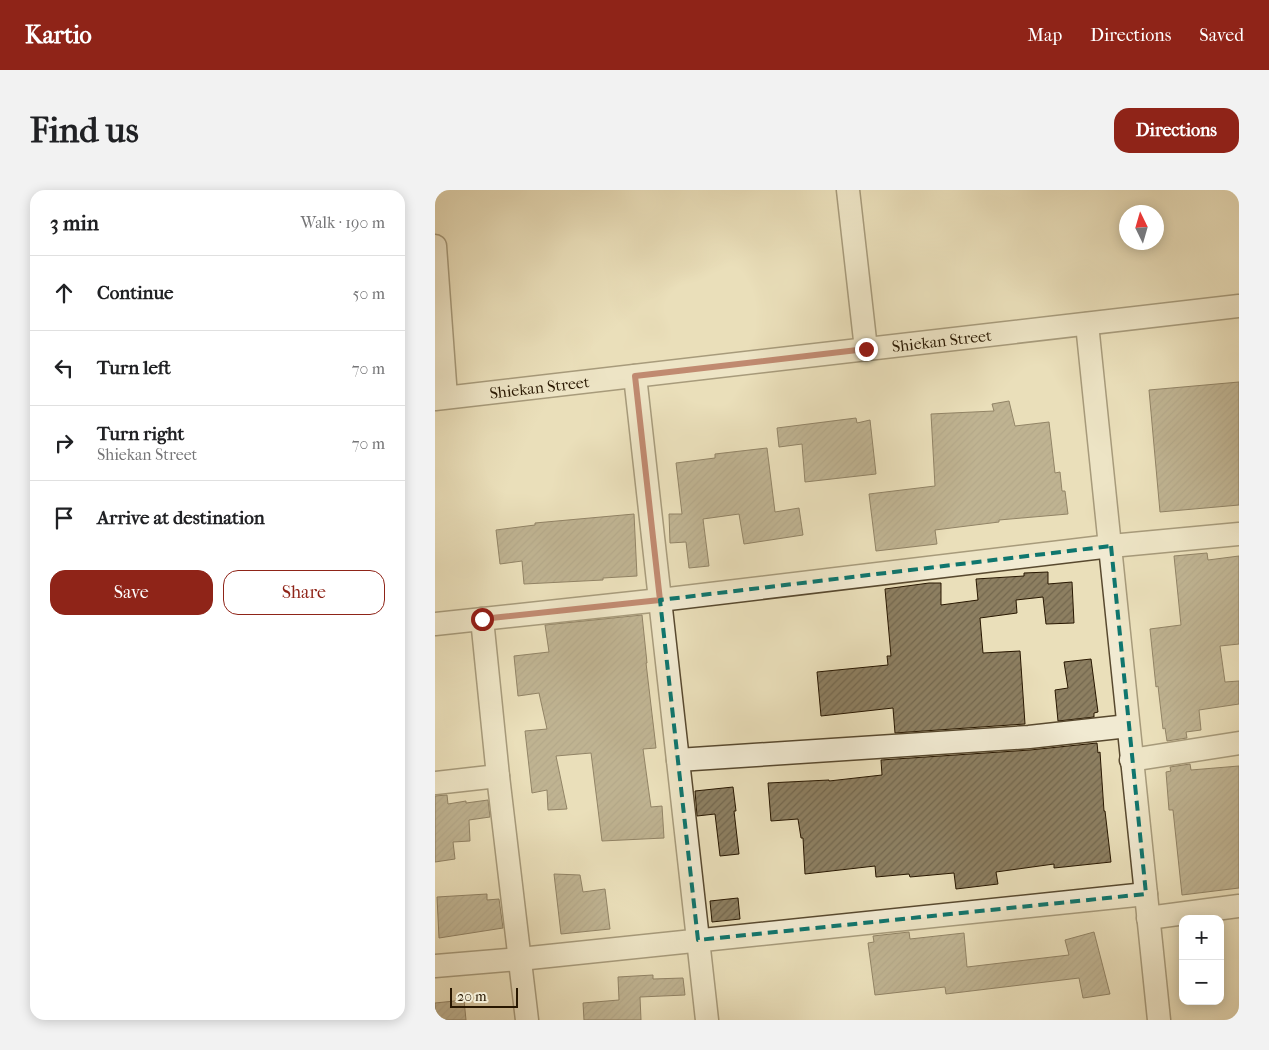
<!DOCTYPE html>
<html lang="en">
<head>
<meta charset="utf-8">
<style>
  body { margin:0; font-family:"IM FELL French Canon",serif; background:#f2f2f2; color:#202124 }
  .controls { position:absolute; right:15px; bottom:15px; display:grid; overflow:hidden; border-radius:10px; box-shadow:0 2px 12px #0003 }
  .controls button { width:45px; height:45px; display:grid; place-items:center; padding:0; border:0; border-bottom:1px solid #e0e0e0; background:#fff; color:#202124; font:25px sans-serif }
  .compass { position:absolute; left:684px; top:15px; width:45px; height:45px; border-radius:50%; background:#fff; box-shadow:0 2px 12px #0003; rotate:355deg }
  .scale { position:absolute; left:15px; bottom:12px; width:68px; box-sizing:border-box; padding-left:5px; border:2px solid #281701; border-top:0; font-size:14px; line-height:18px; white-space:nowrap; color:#281701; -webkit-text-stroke:4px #f1ead2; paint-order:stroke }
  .stop { position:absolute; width:15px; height:15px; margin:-11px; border:4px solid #8f2418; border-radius:50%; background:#fff }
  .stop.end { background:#8f2418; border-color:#fff; box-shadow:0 1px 5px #0008 }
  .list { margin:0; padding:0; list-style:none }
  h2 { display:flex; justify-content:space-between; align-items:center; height:65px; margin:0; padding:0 20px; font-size:21px }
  h2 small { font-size:16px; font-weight:400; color:#757577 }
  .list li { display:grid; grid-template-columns:32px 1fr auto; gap:15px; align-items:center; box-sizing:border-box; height:75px; padding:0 20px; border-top:1px solid #e0e0e0 }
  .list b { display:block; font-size:19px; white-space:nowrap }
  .list p { margin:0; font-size:16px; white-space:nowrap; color:#757577 }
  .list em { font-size:16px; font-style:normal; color:#757577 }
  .actions { display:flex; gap:10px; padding:15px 20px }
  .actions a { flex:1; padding:11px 0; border:1px solid #8f2418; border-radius:15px; text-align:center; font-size:18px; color:#8f2418 }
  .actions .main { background:#8f2418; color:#fff }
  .icon { flex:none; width:28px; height:28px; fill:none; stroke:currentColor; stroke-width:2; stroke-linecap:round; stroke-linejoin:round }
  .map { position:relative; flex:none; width:804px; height:830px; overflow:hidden; border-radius:15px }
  header { display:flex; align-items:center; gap:30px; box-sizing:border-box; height:70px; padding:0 25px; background:#8f2418; color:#fff }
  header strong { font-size:24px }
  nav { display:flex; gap:28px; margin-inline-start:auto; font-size:18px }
  .intro { display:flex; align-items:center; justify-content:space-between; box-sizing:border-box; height:120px; padding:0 30px }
  h1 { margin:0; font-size:35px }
  .button { padding:12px 22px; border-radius:15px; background:#8f2418; color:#fff; font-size:18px; font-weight:700 }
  main { display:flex; gap:30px; padding:0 30px }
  aside { flex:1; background:#fff; border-radius:15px; box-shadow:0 2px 12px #0003 }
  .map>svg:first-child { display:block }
  .building { fill:url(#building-hatch); stroke:#281701 }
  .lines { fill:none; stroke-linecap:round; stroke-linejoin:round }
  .minor-casing { stroke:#58492f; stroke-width:25 }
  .minor { stroke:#f1ead2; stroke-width:22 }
  .route { stroke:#8f2418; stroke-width:6 }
  .marked { fill:none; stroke:#0f766e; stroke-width:4; stroke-dasharray:10 6; stroke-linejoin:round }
  .labels { text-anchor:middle; stroke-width:4; stroke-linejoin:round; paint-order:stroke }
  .street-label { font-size:16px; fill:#281701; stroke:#f1ead2 }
</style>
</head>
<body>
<header>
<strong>Kartio</strong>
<nav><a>Map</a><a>Directions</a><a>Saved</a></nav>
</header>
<div class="intro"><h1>Find us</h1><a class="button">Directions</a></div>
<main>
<aside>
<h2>3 min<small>Walk · 190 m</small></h2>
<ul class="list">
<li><svg class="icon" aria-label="ahead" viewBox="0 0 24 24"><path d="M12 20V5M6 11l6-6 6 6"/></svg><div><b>Continue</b></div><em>50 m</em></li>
<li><svg class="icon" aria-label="left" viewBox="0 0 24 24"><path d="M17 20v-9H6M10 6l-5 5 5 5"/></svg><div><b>Turn left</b></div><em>70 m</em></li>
<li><svg class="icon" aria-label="right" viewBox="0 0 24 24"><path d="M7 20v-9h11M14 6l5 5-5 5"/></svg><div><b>Turn right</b><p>Shiekan Street</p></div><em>70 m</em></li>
<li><svg class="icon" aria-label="arrive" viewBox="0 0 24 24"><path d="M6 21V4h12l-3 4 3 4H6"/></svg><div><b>Arrive at destination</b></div></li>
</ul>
<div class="actions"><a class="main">Save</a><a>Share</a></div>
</aside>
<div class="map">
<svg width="804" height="830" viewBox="0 0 804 830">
  <defs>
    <pattern id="building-hatch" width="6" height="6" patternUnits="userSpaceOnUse" patternTransform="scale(1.25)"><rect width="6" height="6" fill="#8d7f61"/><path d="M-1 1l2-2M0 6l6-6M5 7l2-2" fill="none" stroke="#73674e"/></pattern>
  </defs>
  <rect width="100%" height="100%" fill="#eadfba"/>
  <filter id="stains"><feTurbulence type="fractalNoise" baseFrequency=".004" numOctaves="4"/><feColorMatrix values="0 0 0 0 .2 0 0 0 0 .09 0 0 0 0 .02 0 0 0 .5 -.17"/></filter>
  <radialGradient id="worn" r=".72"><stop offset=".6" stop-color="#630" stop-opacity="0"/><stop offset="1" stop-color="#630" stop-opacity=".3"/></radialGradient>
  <path class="building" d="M804,192V315L725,322L714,200Z
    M574,211L580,236L614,232L620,283L625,282L627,301H630L633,324L564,330V332L500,340L502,354L441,361L434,304L500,296L496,224L559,221L557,214Z
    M421,228L422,233L435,230L441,284L370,292L367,254L344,257L342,238Z
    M332,258L340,322L364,318L368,345L309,354L304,324L268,329L274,376L254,378L251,352L235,353L234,324H247L241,273L280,268V264Z
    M199,324L202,386L168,388V390L89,394L87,371L65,374L61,340L100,335V333Z
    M772,363L773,370L804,366V454L785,456L790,492L804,491V514L764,520L766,540L751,542L752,548L732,551L730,538L728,539L723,496L721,497L715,439L746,435L739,366Z
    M613,382V394L637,392L639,433L611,434L608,407L581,410L582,423L545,428L548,463L585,461L590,534L460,543L458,518L386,526L382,482L453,475L452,466H456L450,399L494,393H506V415L543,410L541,389L589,386V383Z
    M207,425L212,473H211L221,558L208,559L216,617L227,616L229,648L167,651L156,563L121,566L132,619L113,620L112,600L97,603L90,541L112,539L104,503L83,506L79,466L114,462L110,435Z
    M656,469L663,522L659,523V527L623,531L620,500L633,498L629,472Z
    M662,553L663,563L665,562L669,621H670L676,672L619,678V674L561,682L563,694L521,699L519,683L475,687L474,684L441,687L440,676L370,684L368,648H366L363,629L336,631L333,593L394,590V591L447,585L446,570L595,560Z
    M755,574L756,580L804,576V698L747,705L738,620H734L731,582L736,581L735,577Z
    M298,597L301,621H299L304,664L285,666L280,624L262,626L260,601Z
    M12,605L13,614L31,611V613L53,610L55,627L34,630L35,651L18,652L20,669L0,672V606Z
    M119,684L145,685L148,702L170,699L175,739L126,744Z
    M52,704V710L64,709L68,738L4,748L2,707Z
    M303,708L305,729L277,732L275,711Z
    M474,742L475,749L529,743L532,777L634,765L630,750L659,742L675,804L648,808L644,788L511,804L510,797L440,805L433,753L439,752L438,746Z
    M218,785V789L248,788L250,805L205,807L206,830H149L148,813L184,810L183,787Z
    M29,810L31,830H0V813Z"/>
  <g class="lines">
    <g class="minor-casing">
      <g id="minor">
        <path d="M413,0L431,159"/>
        <path d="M0,56L11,207"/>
        <path d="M652,134C677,366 699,598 724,830"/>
        <path d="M200,186L272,830"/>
        <path id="s1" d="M0,209L804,116"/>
        <path d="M47,429L63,586L92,830"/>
        <path d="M0,434L225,410L676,356L804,344"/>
        <path d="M243,570L594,547L693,536"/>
        <path d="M696,570L804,553"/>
        <path d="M0,593L63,586"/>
        <path d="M713,728L804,716"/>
        <path d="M0,776L85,769L711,704"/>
      </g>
    </g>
    <use href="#minor" class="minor"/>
  </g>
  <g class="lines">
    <path class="route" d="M47,429L225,410L200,186L431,159"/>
  </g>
  <path d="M0 0H804V830H0ZM676,356L711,704L263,750L225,410Z" fill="#eadfba" fill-opacity=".55" fill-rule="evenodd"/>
  <path class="marked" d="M676,356L711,704L263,750L225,410Z"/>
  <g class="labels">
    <g class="street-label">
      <text dy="6" stroke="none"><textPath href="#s1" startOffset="510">Shiekan Street</textPath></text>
      <text dy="6" stroke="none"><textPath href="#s1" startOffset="105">Shiekan Street</textPath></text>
    </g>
  </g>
  <rect width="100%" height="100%" filter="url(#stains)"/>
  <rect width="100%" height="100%" fill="url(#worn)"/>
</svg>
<div class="controls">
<button>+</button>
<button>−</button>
</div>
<svg class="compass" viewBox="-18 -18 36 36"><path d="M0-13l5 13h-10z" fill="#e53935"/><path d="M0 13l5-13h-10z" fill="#757577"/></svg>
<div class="scale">20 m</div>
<div class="stop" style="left:47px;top:429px"></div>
<div class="stop end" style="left:431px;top:159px"></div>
</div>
</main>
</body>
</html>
